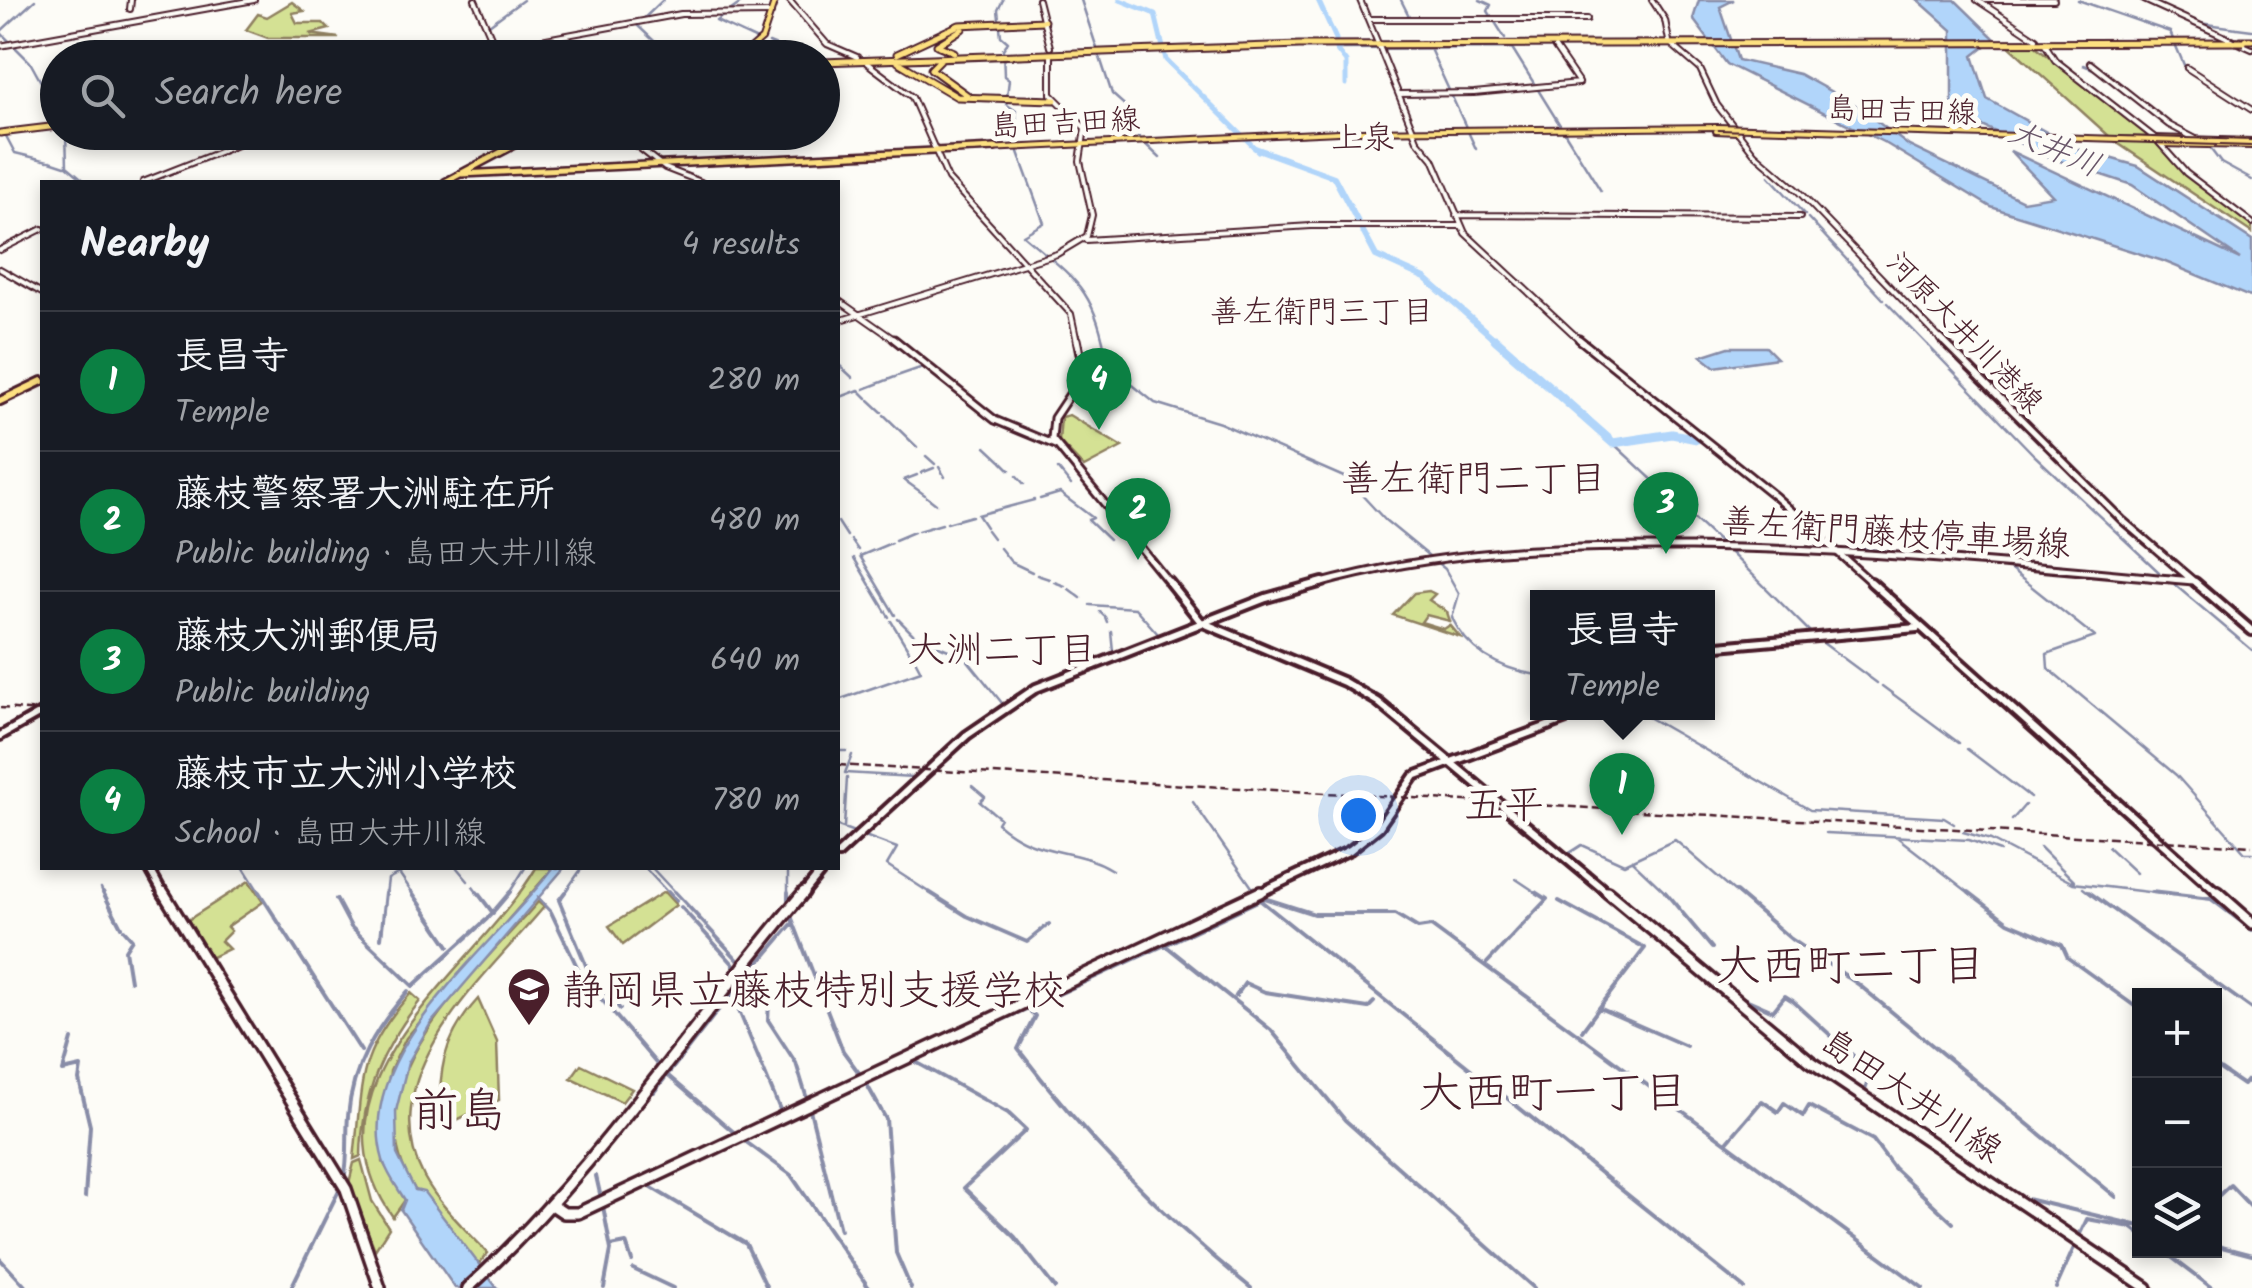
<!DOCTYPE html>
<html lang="en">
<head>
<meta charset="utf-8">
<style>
  body { margin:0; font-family:Kalam,"Klee One",sans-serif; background:#242831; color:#f1f3f6 }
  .controls { position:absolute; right:30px; bottom:30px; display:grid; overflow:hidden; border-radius:0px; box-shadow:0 5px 15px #0003 }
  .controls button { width:90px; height:90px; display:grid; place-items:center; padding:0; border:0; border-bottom:2px solid #363941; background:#171b24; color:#f1f3f6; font:50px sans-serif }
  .you { position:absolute; left:1358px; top:815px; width:35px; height:35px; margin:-25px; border:8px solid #fff; border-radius:50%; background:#1a73e8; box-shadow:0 0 0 15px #1a73e833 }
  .badge { display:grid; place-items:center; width:65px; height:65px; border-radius:50%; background:#0b8043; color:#fff; font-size:32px; font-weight:700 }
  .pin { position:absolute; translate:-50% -82px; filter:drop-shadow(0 2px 5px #0008) }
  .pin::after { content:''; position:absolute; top:52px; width:35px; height:30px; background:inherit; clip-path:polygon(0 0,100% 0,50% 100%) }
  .popup { position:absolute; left:1530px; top:590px; width:185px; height:130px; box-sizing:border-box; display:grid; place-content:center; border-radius:0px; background:#171b24; filter:drop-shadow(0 2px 8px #0005); font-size:32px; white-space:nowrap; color:#9ea1a6 }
  .popup b { font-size:38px; color:#f1f3f6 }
  .popup::after { content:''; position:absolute; left:50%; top:100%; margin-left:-20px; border:20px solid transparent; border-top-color:#171b24 }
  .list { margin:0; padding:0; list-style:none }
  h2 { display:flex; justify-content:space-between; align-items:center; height:130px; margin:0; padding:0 40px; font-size:42px }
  h2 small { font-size:32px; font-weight:400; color:#9ea1a6 }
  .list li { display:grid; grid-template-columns:65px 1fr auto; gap:30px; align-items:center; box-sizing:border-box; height:140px; padding:0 40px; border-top:2px solid #363941 }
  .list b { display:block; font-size:38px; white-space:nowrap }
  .list p { margin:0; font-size:32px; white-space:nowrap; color:#9ea1a6 }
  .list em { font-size:32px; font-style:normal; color:#9ea1a6 }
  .icon { flex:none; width:55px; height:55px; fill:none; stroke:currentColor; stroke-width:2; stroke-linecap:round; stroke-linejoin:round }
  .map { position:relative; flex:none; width:2252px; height:1288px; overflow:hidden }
  .search { position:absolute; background:#171b24; box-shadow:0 5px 15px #0003; left:40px; top:40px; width:800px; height:110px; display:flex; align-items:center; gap:25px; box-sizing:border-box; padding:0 35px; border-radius:55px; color:#9ea1a6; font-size:38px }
  .panel { position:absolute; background:#171b24; box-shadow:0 5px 15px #0003; left:40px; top:180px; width:800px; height:690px; border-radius:0px }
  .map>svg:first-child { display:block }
  .green { fill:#d4e194; stroke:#8f8060; stroke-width:2.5 }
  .water { fill:#b1d5fa; stroke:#888ca7; stroke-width:2.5 }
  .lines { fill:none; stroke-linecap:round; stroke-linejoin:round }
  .stream-far1 { stroke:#888ca7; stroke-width:2.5 }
  .stream { stroke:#888ca7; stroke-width:4 }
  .river-far2 { stroke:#b1d5fa; stroke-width:5 }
  .river-far1 { stroke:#b1d5fa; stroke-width:6 }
  .river { stroke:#b1d5fa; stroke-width:9 }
  .tertiary-far3-casing { stroke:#4a1f2b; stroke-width:8 }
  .tertiary-far2-casing { stroke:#4a1f2b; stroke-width:11 }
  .tertiary-far1-casing { stroke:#4a1f2b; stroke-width:14 }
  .tertiary-casing { stroke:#4a1f2b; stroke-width:16 }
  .secondary-far3-casing { stroke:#4a1f2b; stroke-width:8 }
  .secondary-far2-casing { stroke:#4a1f2b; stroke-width:11 }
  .secondary-far1-casing { stroke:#4a1f2b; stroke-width:14 }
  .secondary-casing { stroke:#4a1f2b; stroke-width:16 }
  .primary-far2-casing { stroke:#4a1f2b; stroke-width:8 }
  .primary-far1-casing { stroke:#4a1f2b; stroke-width:10 }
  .primary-casing { stroke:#4a1f2b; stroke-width:12 }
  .motorway-casing { stroke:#4a1f2b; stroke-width:9 }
  .tertiary-far3 { stroke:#fdfcf7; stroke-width:4 }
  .tertiary-far2 { stroke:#fdfcf7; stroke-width:5 }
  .tertiary-far1 { stroke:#fdfcf7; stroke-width:6 }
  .tertiary { stroke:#fdfcf7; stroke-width:9 }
  .secondary-far3 { stroke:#fdfcf7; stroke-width:4 }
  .secondary-far2 { stroke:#fdfcf7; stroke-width:5 }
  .secondary-far1 { stroke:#fdfcf7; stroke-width:6 }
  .secondary { stroke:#fdfcf7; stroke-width:9 }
  .primary-far2 { stroke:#fde080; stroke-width:4 }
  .primary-far1 { stroke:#fde080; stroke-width:5 }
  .primary { stroke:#fde080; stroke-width:6 }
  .motorway { stroke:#fde080; stroke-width:5 }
  .rail { stroke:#4a1f2b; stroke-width:2.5; stroke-dasharray:8 4; stroke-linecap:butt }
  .primary-bridge-casing { stroke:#4a1f2b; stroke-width:8; stroke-linecap:butt }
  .motorway-bridge-casing { stroke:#4a1f2b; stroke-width:9; stroke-linecap:butt }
  .primary-bridge { stroke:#fde080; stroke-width:4 }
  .motorway-bridge { stroke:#fde080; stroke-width:5 }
  .labels { text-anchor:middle; stroke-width:10; stroke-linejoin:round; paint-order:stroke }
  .far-street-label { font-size:30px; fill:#4a1f2b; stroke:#fdfcf7 }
  .far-quarter-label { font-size:32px; fill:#4a1f2b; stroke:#fdfcf7 }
  .far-water-label { font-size:32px; font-style:italic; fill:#695669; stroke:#fdfcf7 }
  .far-neighbourhood-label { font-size:32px; fill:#4a1f2b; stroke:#fdfcf7 }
  .street-label { font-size:35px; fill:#4a1f2b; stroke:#fdfcf7 }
  .neighbourhood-label { font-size:38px; fill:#4a1f2b; stroke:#fdfcf7 }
  .quarter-label { font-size:40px; fill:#4a1f2b; stroke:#fdfcf7 }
  .near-poi-label { font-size:42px; fill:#4a1f2b; stroke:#fdfcf7; text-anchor:start }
  .near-neighbourhood-label { font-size:45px; fill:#4a1f2b; stroke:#fdfcf7 }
  .near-quarter-label { font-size:48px; fill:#4a1f2b; stroke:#fdfcf7 }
</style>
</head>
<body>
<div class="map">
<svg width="2252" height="1288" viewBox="0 0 2252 1288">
  <rect width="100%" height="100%" fill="#fdfcf7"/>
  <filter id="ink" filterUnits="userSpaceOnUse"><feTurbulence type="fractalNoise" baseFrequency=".01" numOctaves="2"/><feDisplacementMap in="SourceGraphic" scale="20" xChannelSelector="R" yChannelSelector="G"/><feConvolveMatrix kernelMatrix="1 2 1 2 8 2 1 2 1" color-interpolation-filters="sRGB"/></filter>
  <g filter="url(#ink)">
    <path class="green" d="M292,2L304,11L292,13L297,23H323L329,29L310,34L339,38H268L246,30L258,14L267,17Z
      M2007,44H2033L2152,137L2109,136Z
      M2113,140L2155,141L2189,176L2252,224V233Z
      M1069,415L1122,447L1084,467L1059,441L1061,417Z
      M1429,591L1435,594L1429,600L1447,612L1450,621L1426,615L1421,622L1444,629L1450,625L1460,637L1393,615L1414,593Z
      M536,868H553L406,1038L390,1071L383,1162L405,1200L393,1217C296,1080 477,970 536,868Z
      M249,881L263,902L227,927L231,931L221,941L229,949L208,959L188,920Z
      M664,892L676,905L623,945L609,926Z
      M538,902L544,907C486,977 370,1074 424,1177C439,1205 466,1230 488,1253L478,1265C458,1239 430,1216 414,1188C347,1078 474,977 538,902Z
      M411,993L420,1001C382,1048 362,1094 361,1156L354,1159C363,1081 355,1056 411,993Z
      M478,999L497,1042L499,1100L440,1128C438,1075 441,1040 478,999Z
      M581,1064L632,1089L622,1102L571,1078Z
      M361,1160L372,1201L389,1228L375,1250L349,1183L354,1163Z"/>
    <path class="water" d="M1699,0H1734L1720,7L1738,60L1799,74L1857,106L1909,146L2023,201L2053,196L2010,151L2240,259L2132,185L2054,159L1952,112V30L1918,0H1955L1995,39L1973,56L1987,99L2077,149L2138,166L2252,240V298L2163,261L1991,207L1885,143L1727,64L1693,19Z
      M1729,347H1766L1777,358L1715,367L1701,356Z
      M553,868H564L431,1023L408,1063L396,1111L397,1154L415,1190L424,1192L497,1288H455L401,1210L405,1200C397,1187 387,1174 383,1160C351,1052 495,946 553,868Z"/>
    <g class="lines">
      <path class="stream-far1" d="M35,0L0,32L30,62L58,113
        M663,0L637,25L653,40L688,58
        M745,0L716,21L757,40
        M1003,0L998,10L1001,36L1008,42L1003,49L1004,76L1009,80L1006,104L1016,111L1018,152L1044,223L1023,235C1080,283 1094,289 1108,365L1155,403L1220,423L1346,478L1385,520L1445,569L1459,594L1452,618C1469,653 1500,669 1537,675
        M1081,0L1112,94L1130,110L1139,138L1160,158
        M1401,0L1409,16
        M1480,0L1491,5L1488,11L1505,38
        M2078,0L2170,32L2184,65
        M2199,23L2252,30
        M489,25L523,0
        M769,43L802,56
        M1340,49L1512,48L1601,191
        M1431,51L1476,149
        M2083,65L2096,70
        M2143,102L2168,122
        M66,132L67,166L86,182
        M6,136L15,153L48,161
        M2209,147L2221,163L2252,180
        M50,161L65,166
        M1769,176L1805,215
        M1808,218L1883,299
        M1887,303L2033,454L2159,572
        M839,365L853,378
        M897,376L923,367
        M864,389L895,377
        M838,398L859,390L867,398
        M869,400L882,412
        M884,415L917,447
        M1613,443L1720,543
        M986,447L1001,461
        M926,456L935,464
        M1002,462L1010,470
        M939,467L945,477
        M1058,469L1071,485
        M921,473L934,468
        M917,475L904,480L925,495
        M1017,476L1024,484
        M927,497L936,504
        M1040,499L1060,493L1093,518L1088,520L1109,540
        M838,522L847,536
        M947,523L972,516
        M986,527L978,515L1034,500
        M987,530L993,538
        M918,531L942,524
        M851,540L858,550
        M895,540L914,532
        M891,543L860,556L895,615
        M1850,547L1944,557
        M1000,548L1011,562L1032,572
        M1729,551L1812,634
        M854,558L870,585
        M2007,567L2095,637L2047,654L2048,668L2176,775L2245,853H2252
        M1037,575L1049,579
        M1054,582L1065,586
        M2175,585L2252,650
        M871,587L889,617
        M1069,589L1081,598
        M1090,605L1135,608L1158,634
        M1100,612L1104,616
        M1105,617L1107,622
        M898,619L915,636L965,657L1002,703
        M891,621L911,654
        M1111,631L1113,651
        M1819,640L1877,683
        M1882,686L1959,743
        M838,700L921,671L913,656
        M1639,712L1810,810L1944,818L1954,824
        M838,741L839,751H846
        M1967,749L2030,797
        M852,755L845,773L913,777
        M972,786L985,797L980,802L1000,818L997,823C1039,859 1071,845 1112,870
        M1193,802L1254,890
        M2012,820L2025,805
        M1527,822L1568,854L1582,845L1624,864L1675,840L1739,895
        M838,826L897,848L887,865L933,895
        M844,827L847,778
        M1963,832L1991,840L2073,883L2173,895
        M1826,833L1969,840L2000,851
        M1897,837L1972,895
        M2157,845L2212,895
        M2040,847L2075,882
        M2108,847L2136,873
        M1632,861L1668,895
        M244,868L261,895
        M457,868L468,881
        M645,868L670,895
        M652,868L677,895
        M788,868V895
        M1516,879L1540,895
        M473,887L479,895
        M101,888L104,895
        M2083,888L2092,895
        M386,895L388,879L399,873L414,895
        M508,895L525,868
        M563,895L582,868"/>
      <path class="stream" d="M103,892L121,927
        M259,892L361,1051
        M412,892L449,946
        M477,892L493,913
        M565,892L559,900L590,975L620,1009
        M668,892L676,901
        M675,892L739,961
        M788,892V903
        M929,892L967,916L1027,942L1049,924
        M1665,892L1712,948
        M1736,892L1791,939L1858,984L2116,1197
        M1969,892L2008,922L2062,945L2068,958L2140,1010
        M2089,892L2252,1009
        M2151,892L2211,899L2252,930
        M2210,892L2214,896
        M538,898L551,912L581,975L660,1068
        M336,899L351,927L413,986L487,919L510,892
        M1261,901L1744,1288
        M1559,901L1645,948L1599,1008
        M681,907L735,966
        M791,916L843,1051L862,1077
        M124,930L132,939L125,950L130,981
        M381,938L386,892
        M1165,945L1264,898L1314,914H1395L1418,928L1431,926L1923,1288
        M1487,963L1547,899L1536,892
        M1713,974L1741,997L1773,1011L1785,996L1793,1001L1871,1072L1864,1093
        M735,989L769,1003L768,1020L796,1063L808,1102
        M1236,996L1245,983L1265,992L1368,1008L1374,1002
        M1030,1011L1035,1016L1018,1049C1085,1137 1166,1219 1251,1288
        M1582,1031L1599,1008L1686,1046
        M72,1039L63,1071L81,1067L79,1080L90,1126L85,1197
        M914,1061L1008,1113L1026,1130L964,1188L1015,1237L1055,1288
        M2214,1065L2243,1085L2247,1080L2252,1084
        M666,1074L736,1134
        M866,1083L1165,945L1271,1030L1345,1120L1534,1288
        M866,1083L886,1119L896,1253L911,1288
        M654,1092L730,995
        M810,1110L840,1230
        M781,1112L732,994L792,924
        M742,1139L791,1175L869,1288
        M1727,1142L1762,1101L1778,1112L1784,1103L1803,1116L1809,1106L1873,1140L1894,1168L1953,1223
        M596,1176L601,1198
        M344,1179C349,1158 346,1137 348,1116C352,1066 376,1028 408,991
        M652,1188L746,1244L767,1288
        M2027,1199L2140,1226
        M2214,1200L2230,1185L2252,1208
        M603,1206L611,1250L604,1288
        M2079,1236L2087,1219L2131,1227L2140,1234
        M2214,1245L2252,1255
        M611,1246L626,1243L632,1261
        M2162,1250L2212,1288
        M0,1259L27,1288
        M633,1269L673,1288
        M291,1288L341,1186
        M740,1288H756
        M2056,1288L2076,1243"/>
      <path class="river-far2" d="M1120,0L1155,14L1166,60L1258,151
        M1318,0L1336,39
        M1340,48L1336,49L1346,62V84"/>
      <path class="river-far1" d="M1255,148L1334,177L1376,256L1425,278L1498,342"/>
      <path class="river" d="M1495,339L1613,443L1672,434L1697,439"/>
      <g class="tertiary-far3-casing">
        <path id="tertiary-far3" d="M475,0L500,58
          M1038,0L1050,47
          M1360,0L1377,41
          M1977,0L2036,39
          M1985,0H2054
          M2144,0L2252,49
          M130,9L131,0
          M1368,19H1587
          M2045,44L2055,60L2155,138L2186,173L2252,223
          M0,46L254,0
          M1379,46L1417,140L1433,159L1465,233L1582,342
          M1555,48L1579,83
          M443,58L681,14L771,13
          M2090,63L2169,125L2196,139
          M2187,68L2252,110
          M1399,94L1474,93L1579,83
          M619,132L665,168L701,182
          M143,182L270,132
          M1456,215L1800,217
          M1086,240L1311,226H1460
          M0,250L42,229
          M0,269L42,293
          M838,300L898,342
          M838,321L1057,254L1087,236L1092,215L1080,161L1085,128L1051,94V55"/>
      </g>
      <g class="tertiary-far2-casing">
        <path id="tertiary-far2" d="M894,339L995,420L1055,445
          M1579,339L1776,497L1874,585"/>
      </g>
      <g class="tertiary-far1-casing">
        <path id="tertiary-far1" d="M1871,582L2220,895
          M1707,647L1917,628
          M0,736L42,712
          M149,868L164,895
          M1255,895L1350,850L1379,827L1414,776L1585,712"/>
      </g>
      <g class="tertiary-casing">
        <path id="tertiary" d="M163,892L346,1189L380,1288
          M2217,892L2252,923
          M555,1207L564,1213H578L1260,892"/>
      </g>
      <g class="secondary-far3-casing">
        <path id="secondary-far3" d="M789,0L827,44L857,57
          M1652,0L1665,20L1669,41
          M1671,44L1700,69L1717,105L1754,153L1798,191L1943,342
          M867,63L912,97L948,179L1071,314L1077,342"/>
      </g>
      <g class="secondary-far2-casing">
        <path id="secondary-far2" d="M1077,339L1084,373L1054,418L1052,439L1171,585
          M1941,339L2122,520L2198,585
          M1314,585C1443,549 1559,546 1691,547C1859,549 2026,566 2193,581"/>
      </g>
      <g class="secondary-far1-casing">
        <path id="secondary-far1" d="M1169,582L1201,622L1344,682L1378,702L1610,895
          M2195,582L2252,631
          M838,854L967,735L1036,688L1266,598L1323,582
          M802,895L824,868"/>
      </g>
      <g class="secondary-casing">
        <path id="secondary" d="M1607,892L1810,1061L2147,1288
          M468,1288C597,1170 691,1025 804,892"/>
      </g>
      <g class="primary-far2-casing">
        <path id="primary-far2" d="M740,58L762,39L775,0
          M1716,131L1737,132
          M2155,138L2252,141
          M2161,144L2252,146
          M505,151L541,132
          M943,151L1360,131L1718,127"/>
      </g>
      <g class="primary-far1-casing">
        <path id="primary-far1" d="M462,174L995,148
          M445,182L509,148"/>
      </g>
      <g class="primary-casing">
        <path id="primary" d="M0,401L42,381"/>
      </g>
      <g class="motorway-casing">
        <path id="motorway" d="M2241,40H2252
          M954,52L937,45L962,29
          M897,54L959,25L1044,21
          M940,60L931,69L967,95
          M822,62L1299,45L2235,42
          M898,62L957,97L1055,100
          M0,133L58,126"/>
      </g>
      <use href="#tertiary-far3" class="tertiary-far3"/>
      <use href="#tertiary-far2" class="tertiary-far2"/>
      <use href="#tertiary-far1" class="tertiary-far1"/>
      <use href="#tertiary" class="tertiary"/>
      <use href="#secondary-far3" class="secondary-far3"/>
      <use href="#secondary-far2" class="secondary-far2"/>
      <use href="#secondary-far1" class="secondary-far1"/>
      <use href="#secondary" class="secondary"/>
      <use href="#primary-far2" class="primary-far2"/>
      <use href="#primary-far1" class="primary-far1"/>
      <use href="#primary" class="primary"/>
      <use href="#motorway" class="motorway"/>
      <path class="rail" d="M0,708L42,711
        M838,765L2252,846"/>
      <g class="primary-bridge-casing">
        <path id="primary-bridge" d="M1718,127L2252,143"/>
      </g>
      <g class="motorway-bridge-casing">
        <path id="motorway-bridge" d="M2235,42H2244"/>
      </g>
      <use href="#primary-bridge" class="primary-bridge"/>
      <use href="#motorway-bridge" class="motorway-bridge"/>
    </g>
  </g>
  <defs>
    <g id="school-pin" transform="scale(2.25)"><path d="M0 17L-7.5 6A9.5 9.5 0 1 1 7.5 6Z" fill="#4a1f2b" stroke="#fdfcf7"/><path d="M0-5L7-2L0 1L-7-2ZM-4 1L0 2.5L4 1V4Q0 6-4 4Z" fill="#fff"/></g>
  </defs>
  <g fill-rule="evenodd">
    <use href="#school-pin" x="529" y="989"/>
  </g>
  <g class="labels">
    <g class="far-street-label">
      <text transform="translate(1902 110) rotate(2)" y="10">島田吉田線</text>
      <text transform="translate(1065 122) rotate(-3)" y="10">島田吉田線</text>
      <text transform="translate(1965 332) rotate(46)" y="10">河原大井川港線</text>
    </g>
    <g class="far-quarter-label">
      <text x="1363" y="148">上泉</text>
    </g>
    <g class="far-water-label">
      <text transform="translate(2055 148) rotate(23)" y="11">大井川</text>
    </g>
    <g class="far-neighbourhood-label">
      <text x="1322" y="322">善左衛門三丁目</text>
    </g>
    <g class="street-label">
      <text transform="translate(1896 532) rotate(4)" y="12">善左衛門藤枝停車場線</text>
      <text transform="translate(1912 1095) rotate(34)" y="12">島田大井川線</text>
    </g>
    <g class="neighbourhood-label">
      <text x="1474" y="491">善左衛門二丁目</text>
      <text x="1002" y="662">大洲二丁目</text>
    </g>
    <g class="quarter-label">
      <text x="1504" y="818">五平</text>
    </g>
    <g class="near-poi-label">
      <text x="562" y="1004">静岡県立藤枝特別支援学校</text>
    </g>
    <g class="near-neighbourhood-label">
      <text x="1851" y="980">大西町二丁目</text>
      <text x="1553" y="1107">大西町一丁目</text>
    </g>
    <g class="near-quarter-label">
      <text x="459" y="1126">前島</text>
    </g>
  </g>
</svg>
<div class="controls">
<button>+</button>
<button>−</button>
<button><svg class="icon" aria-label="layers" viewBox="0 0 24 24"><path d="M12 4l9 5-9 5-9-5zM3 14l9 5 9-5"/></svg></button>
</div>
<div class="you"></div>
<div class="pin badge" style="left:1622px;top:835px">1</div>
<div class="popup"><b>長昌寺</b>Temple</div>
<div class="pin badge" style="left:1138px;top:560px">2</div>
<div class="pin badge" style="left:1666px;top:554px">3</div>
<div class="pin badge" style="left:1099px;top:430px">4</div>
<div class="search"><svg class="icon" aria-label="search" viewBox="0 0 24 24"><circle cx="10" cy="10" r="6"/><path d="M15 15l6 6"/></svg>Search here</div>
<section class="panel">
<h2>Nearby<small>4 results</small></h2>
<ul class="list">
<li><span class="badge">1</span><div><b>長昌寺</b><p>Temple</p></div><em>280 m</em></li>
<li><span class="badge">2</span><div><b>藤枝警察署大洲駐在所</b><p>Public building · 島田大井川線</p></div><em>480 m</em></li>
<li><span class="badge">3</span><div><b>藤枝大洲郵便局</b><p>Public building</p></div><em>640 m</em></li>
<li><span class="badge">4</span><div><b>藤枝市立大洲小学校</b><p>School · 島田大井川線</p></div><em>780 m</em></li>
</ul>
</section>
</div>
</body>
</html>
